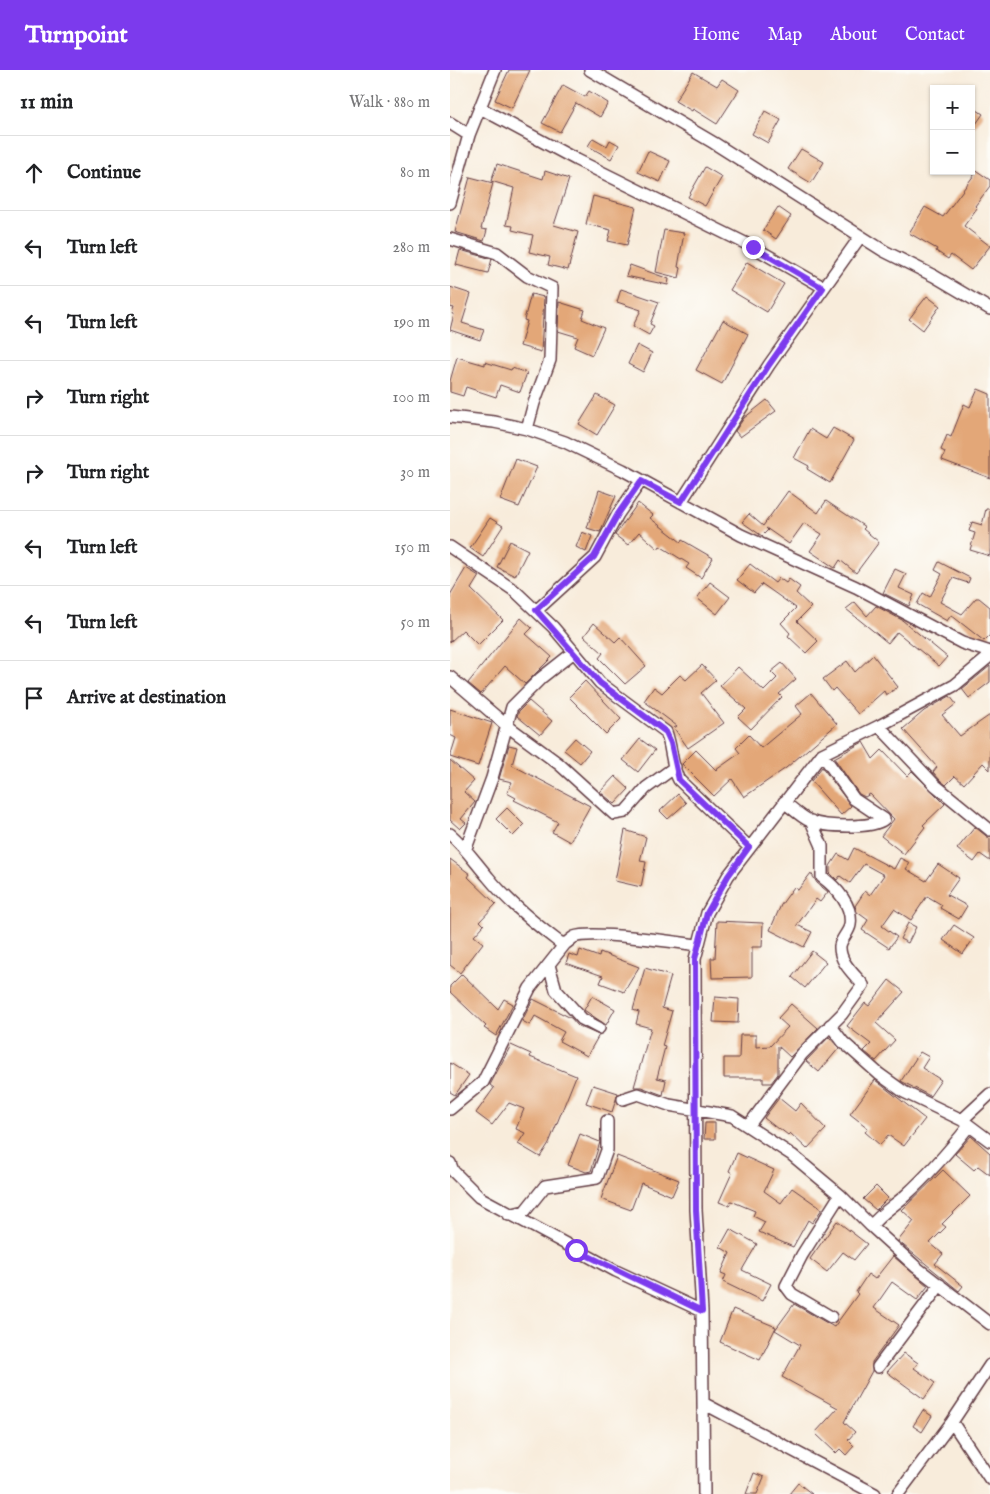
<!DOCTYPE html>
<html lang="en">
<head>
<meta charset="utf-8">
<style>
  body { margin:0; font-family:"IM FELL English",serif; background:#f2f2f2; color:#202124 }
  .controls { position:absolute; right:15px; top:15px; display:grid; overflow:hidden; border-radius:0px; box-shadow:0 1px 4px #0004 }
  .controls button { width:45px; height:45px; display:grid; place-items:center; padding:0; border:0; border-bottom:1px solid #e0e0e0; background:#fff; color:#202124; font:25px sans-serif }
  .stop { position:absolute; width:15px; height:15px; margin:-11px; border:4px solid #7c3aed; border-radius:50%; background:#fff }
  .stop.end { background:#7c3aed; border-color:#fff; box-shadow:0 1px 5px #0008 }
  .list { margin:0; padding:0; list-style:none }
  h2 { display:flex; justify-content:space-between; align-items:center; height:65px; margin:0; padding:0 20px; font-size:21px }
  h2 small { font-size:16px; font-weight:400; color:#757577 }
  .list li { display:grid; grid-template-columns:32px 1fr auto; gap:15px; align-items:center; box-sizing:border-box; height:75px; padding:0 20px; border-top:1px solid #e0e0e0 }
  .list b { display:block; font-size:19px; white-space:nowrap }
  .list em { font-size:16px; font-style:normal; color:#757577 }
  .icon { flex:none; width:28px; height:28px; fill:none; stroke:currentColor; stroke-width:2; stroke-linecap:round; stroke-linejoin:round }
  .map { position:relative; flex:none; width:540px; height:1424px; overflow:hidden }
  header { display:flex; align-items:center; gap:30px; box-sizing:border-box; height:70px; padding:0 25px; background:#7c3aed; color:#fff }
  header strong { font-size:24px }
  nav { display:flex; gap:28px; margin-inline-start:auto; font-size:18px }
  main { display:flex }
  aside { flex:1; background:#fff }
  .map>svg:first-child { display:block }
  .building { fill:#e3a778 }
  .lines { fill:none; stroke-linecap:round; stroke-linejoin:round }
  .street-casing { stroke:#643e45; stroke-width:14 }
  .street { stroke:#fff; stroke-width:11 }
  .route { stroke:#7c3aed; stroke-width:6 }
</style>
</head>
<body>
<header>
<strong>Turnpoint</strong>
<nav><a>Home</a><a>Map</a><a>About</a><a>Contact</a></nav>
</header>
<main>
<aside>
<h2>11 min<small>Walk · 880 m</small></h2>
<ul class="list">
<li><svg class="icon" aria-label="ahead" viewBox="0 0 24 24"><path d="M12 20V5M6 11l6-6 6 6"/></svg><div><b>Continue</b></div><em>80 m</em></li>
<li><svg class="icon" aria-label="left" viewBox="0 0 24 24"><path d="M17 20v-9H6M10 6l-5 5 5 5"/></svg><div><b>Turn left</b></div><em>280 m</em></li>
<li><svg class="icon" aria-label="left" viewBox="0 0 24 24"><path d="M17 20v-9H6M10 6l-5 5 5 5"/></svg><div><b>Turn left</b></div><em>190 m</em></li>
<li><svg class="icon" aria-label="right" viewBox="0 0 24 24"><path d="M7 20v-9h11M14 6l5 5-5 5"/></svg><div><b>Turn right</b></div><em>100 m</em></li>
<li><svg class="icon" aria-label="right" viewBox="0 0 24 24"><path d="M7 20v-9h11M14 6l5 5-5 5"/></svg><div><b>Turn right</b></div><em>30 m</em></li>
<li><svg class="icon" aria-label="left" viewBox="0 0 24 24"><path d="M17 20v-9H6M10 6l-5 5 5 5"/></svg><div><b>Turn left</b></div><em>150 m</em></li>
<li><svg class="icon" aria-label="left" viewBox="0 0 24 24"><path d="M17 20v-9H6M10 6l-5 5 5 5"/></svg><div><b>Turn left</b></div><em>50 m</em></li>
<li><svg class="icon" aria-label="arrive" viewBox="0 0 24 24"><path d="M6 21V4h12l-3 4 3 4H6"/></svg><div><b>Arrive at destination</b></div></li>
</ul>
</aside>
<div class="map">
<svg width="540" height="1424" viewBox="0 0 540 1424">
  <rect width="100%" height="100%" fill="#fdfcf7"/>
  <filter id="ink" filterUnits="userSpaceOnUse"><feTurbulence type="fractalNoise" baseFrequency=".02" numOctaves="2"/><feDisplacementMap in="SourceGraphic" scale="10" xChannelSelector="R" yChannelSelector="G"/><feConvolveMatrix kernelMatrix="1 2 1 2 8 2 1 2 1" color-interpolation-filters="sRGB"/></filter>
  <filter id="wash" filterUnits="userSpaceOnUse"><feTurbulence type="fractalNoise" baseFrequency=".0096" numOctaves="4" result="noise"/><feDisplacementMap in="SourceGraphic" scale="20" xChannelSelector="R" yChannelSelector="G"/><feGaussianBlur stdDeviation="1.12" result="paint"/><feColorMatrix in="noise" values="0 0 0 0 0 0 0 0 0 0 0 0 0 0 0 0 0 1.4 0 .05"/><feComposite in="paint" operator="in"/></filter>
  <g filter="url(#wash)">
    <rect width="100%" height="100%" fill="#f8ecdb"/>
    <g id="blocks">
      <path class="building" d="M59,0H80L62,38L45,30Z
        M243,2L267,16L272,9L289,20L267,54L243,39L242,41L225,31Z
        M113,15L135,27L139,21L158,33L150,47L126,33L110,62L92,53Z
        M521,36L533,44L521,61Z
        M315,41L331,50L318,73L302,64Z
        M143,68L157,76L160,70L169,75L161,89L138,76Z
        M351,79L374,92L361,113L338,99Z
        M198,81L220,91L210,112L188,102Z
        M47,94L93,109L95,101L119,109L104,155L128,162L118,200L98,195L100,187L79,182L83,165L62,160L63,156L56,155L64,118L41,111Z
        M255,97L272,107L255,136L238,127Z
        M527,101L540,110V116L525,136L527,138L514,156L540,176L521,200L501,185L498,189L486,181L487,179L459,163L475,137L493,147Z
        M20,107L43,113L31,159L37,160L34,171L5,162Z
        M143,126L186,137L177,175L158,171L161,160L136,154Z
        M328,137L341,146L326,169L313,160Z
        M214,160L234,163L228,197L231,198L229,208L206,202Z
        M10,180L42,189L38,203L6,195Z
        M297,192L334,214L317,242L280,220Z
        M180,195L219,209L218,215L176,206Z
        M0,217L21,224L12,253L34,260L30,270L0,260L4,244H2L4,238L0,237Z
        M171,219L209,232L200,254L204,256L199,265L183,256L191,240L167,232Z
        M81,224L94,227L91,282L70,276L77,251L74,250Z
        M477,226L490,236L473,260L459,249Z
        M109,232L135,240L132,249L154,258L142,285L124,277L128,267L108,261Z
        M273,250L298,264L272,314L246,300Z
        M187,275L202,283L193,302L178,294Z
        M7,287L35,295V292L61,300L62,298L77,303L70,322L50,315L46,327L16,317L13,326L0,322V311Z
        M528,319L540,324V408L492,390L495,382L491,380L497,365L501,367L514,334L520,337Z
        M147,325L165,335L147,365L129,354Z
        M317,330L326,341L290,367L285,361L294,348Z
        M383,358L404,370L380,413L357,399L359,396L344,388L360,359L376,369Z
        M66,389L87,397L69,437L50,430Z
        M149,420L166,426L150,462L137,458Z
        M338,421L368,443L376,431L415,457L413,459L429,472L406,503L390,490L385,498L360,481L372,464L354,453L339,474L316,458L318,460L312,466L292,452L299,444L313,456Z
        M188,433L203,445L200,448L231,472L232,470L263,488L251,508L236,498L239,494L210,476L208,479L189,462L178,475L165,465Z
        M536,439H540V486L520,480L525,463L519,461L522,452L532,455Z
        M40,448L53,456L33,487L20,478Z
        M132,462L142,466L136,482L126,477Z
        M60,471L78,480L65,506L47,497Z
        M489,492L520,508L518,513L503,508L490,532L512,544L526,528H529L540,537V565L534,571L501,545L497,551L467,534L473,523L480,527L492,504L485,500Z
        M300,494L325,513L329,508L336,513L339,509L350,517L346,523L361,537L347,551L368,571L356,583L338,566L340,563L331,553L346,538L312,514L304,523L287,510Z
        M16,498L29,506L21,519L53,550L28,575L13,560L0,572V525Z
        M445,499L456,504L449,518L464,525L459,536L433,523Z
        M260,512L280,527L267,544L247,528Z
        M405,532L417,546L426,536L452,550L497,587L489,596L447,562L438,573L396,539Z
        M71,548L82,558L76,564L102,587L75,614L55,596L31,624L18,613Z
        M144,553L165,572L170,567L196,596L175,614L149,588L153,583L134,566Z
        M423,585L448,617L436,625L434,621L408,644L385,618L382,621L373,609L397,591L405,602Z
        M332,593L346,609L329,624L332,627L301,659L288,647L296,639L270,616L288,597L314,621L327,608L321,602Z
        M252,595L266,610L251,623L274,653L238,678L224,658L227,656L194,631L204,617L212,623L230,605L236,610Z
        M540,596V612L519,628L512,619Z
        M135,611L171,649L156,664L119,627Z
        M361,623L387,654L336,698L294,727L282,709L264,726L232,694L246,680L266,700L290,683L286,678L299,665L311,678L352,644L346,636Z
        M500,626L506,634L492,645L510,666L540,645V700L533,693L514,714L505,706L496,715L490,710L483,702L487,697L453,659L474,641Z
        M79,631L102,651L90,665L67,646L69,641Z
        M0,639L42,653L28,696L0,687L6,668L0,665Z
        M125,668L140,681L130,693L114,680Z
        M190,669L205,680L188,702L173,690Z
        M413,672L423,689L432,680L457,706L462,701L495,734L473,755L475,757L454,784L431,766L444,749L420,724L415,727L409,724L384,688Z
        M59,675L67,677L62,695L140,736L120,772L102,762L108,752L64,730L66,728L57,723L62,712L49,709Z
        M0,690L24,711L14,722L25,732L11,749L16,753L10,759L0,750Z
        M372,697L401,736L391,745L361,711Z
        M165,706L179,719L165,734L150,722Z
        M228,724L236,733L218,749L210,741Z
        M57,738L74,755L63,766L46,749Z
        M525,757L540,769V791L530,784L524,792L507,779Z
        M175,760L196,767L190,791L196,792L191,817L165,811Z
        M404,778L444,799L450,788L460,793L456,799L476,811L488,794L509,808L497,825L517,836L509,849L490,838L492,835L477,826L461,850L444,839L432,856L447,867L439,878L412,860L418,850L407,842L405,836L415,821L420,825L434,805L414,794L400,813L390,806L387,810L380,803V796L388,784L398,790Z
        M0,789L20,804L18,807L46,834L30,851L34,855L24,866L33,873L10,903L0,895Z
        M361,803L367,813L378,822L370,832L366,829L347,855L362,862L354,877L320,860L331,835L344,817L348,820Z
        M267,851L313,853L312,877H302V907L262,908L261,888H265Z
        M458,853L466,857L458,873L450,869Z
        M504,855L524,868L513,884L493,870Z
        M130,880L149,887L150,882L189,897L174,922L150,913L153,906L116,893L119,884L128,887Z
        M362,881L376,892L355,918L342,907Z
        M195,898L221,906L212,938L222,941L212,976L215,977L207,1008L216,1010L213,1025L191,1017H184L201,958L186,954L189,942L183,940Z
        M12,904L48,939L54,929L63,934L46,966L34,958L36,956L0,922V916Z
        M439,910L454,922L426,953L445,970L426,991L414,981L421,974L397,956L415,933L419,936Z
        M142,926L165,939L156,955L134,940Z
        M265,927L289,929L288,953L263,952Z
        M83,929L121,948L128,956L149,965L137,986L109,971L114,962L85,946L80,955L72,951Z
        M341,934L368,958L340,987L328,976V1004L321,1013H313V1008H274V988H289L290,965H306V977L320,976L338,957L328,948Z
        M379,967L389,978L369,1002L356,991Z
        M61,975L81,984L80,987L126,1006L99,1073L90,1087L68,1074L75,1063L66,1059L74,1039L59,1033L42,1055L26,1043L44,1018L40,1015Z
        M470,982L479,987L472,998L491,1010L480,1026L451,1011Z
        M0,993L19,1005L5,1025L0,1022Z
        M425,1010L475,1049L454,1076L438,1065L430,1075L415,1062L418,1058L400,1044Z
        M143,1015L168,1023L162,1042L136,1033Z
        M329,1028L345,1041L351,1033L376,1059L357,1079L340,1063L338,1065L329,1058L328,1059L314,1048Z
        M255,1053H265V1069H254Z
        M130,1064L150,1072L141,1101L136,1102L118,1095Z
        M521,1066L540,1083V1105L528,1096L524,1100L505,1084Z
        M287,1083L324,1100L314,1121L331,1133L342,1118L372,1139L362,1153L358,1150L343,1177L309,1162L315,1152L303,1146L305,1141L281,1131L279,1136L269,1132L282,1103L279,1101Z
        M167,1086L229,1110L222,1126L191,1113L181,1140L151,1129Z
        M493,1100L520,1126L492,1154L496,1157L480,1173L493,1184L485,1194L513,1216L509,1221L448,1171L464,1151L452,1140Z
        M426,1116L438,1128L426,1140L413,1129Z
        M387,1151L417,1174L404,1190L393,1182L377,1202L360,1189Z
        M280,1159L307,1174L292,1200L321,1214L312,1231L273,1212L276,1205L271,1203L280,1183L270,1177Z
        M443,1186L478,1216L467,1230L442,1212L424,1238L449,1255L422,1292V1301L394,1352L405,1362L398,1370L404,1376L396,1385L390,1379L386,1383L365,1363L388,1338L332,1307L350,1275L325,1260L344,1234L384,1257L408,1224L406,1222L418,1204L425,1209Z
        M283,1239L326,1257L310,1290L270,1272Z
        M454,1283L468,1293L464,1298L485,1313L474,1329L437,1302Z
        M473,1340L482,1346L472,1362L463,1356Z
        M304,1403L314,1407L307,1424H296Z
        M348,1413L362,1424H339Z"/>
    </g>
  </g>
  <g filter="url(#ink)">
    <use href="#blocks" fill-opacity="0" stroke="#643e45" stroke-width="1"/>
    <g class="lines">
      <g class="street-casing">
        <path id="street" d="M140,0L264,73L434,181L484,206L540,239
          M30,38L127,90L303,177L373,217
          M0,53L19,65
          M0,133L19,65L45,0
          M0,169L47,183L77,206L102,218L100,290L84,333L77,359
          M0,347L44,352L77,359L115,372L173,400L291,465L406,517L512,573L540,582
          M231,432L319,295L410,167
          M0,477L65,521L103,557L150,613L216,662C222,677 221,696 229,710L299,777
          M87,540L145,487L168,444L191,411
          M0,607L56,655L109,694L164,744L175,742L196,718L225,697
          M429,656L485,715L540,760
          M334,732C342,738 351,747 360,751C375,757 422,759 434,749L404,729L372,684
          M0,764C15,777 25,792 38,807C58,832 84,853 109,872L115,874C118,872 121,869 124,867C142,860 225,872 247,875
          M16,778L42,708L62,637L91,608L124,582
          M99,895L106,920L132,949L149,958
          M380,955L393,972L429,1004L454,1022L512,1050L540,1071
          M173,1029L188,1024L219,1035L282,1046L342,1085L390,1125L421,1156
          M0,1039L33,1012L80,918L115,874
          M512,1050L540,1024
          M299,1055L352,984L392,944L413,915C405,905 389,892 390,876C391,869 399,862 400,855C403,836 387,818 372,807V776L361,751
          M519,1056C499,1081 479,1104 456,1125C444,1136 431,1143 421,1156L466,1197L540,1254
          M0,1093L3,1101L29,1127L166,1201L252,1241
          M59,1145L75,1141L95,1116L147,1108L157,1080V1051
          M381,1247L342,1224L336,1216L352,1185L390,1125
          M428,1297L490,1215
          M253,1333L425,1424
          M502,1352L540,1409
          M254,1424L252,1241L246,1140L245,889L257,843L278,806L372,684L429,656L505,615L540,586
          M448,1424L502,1352L540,1295"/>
      </g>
      <use href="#street" class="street"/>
    </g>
  </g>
  <g class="lines" filter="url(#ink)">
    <path class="route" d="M126,1180L252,1241L246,1140L245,889L257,843L278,806L299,777L229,710L221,673L216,662L150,613L86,540L144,487L168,444L191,411L231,432L319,295L373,218L303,177"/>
  </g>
</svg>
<div class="controls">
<button>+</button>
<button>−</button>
</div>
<div class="stop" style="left:126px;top:1180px"></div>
<div class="stop end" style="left:303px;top:177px"></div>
</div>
</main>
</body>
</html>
